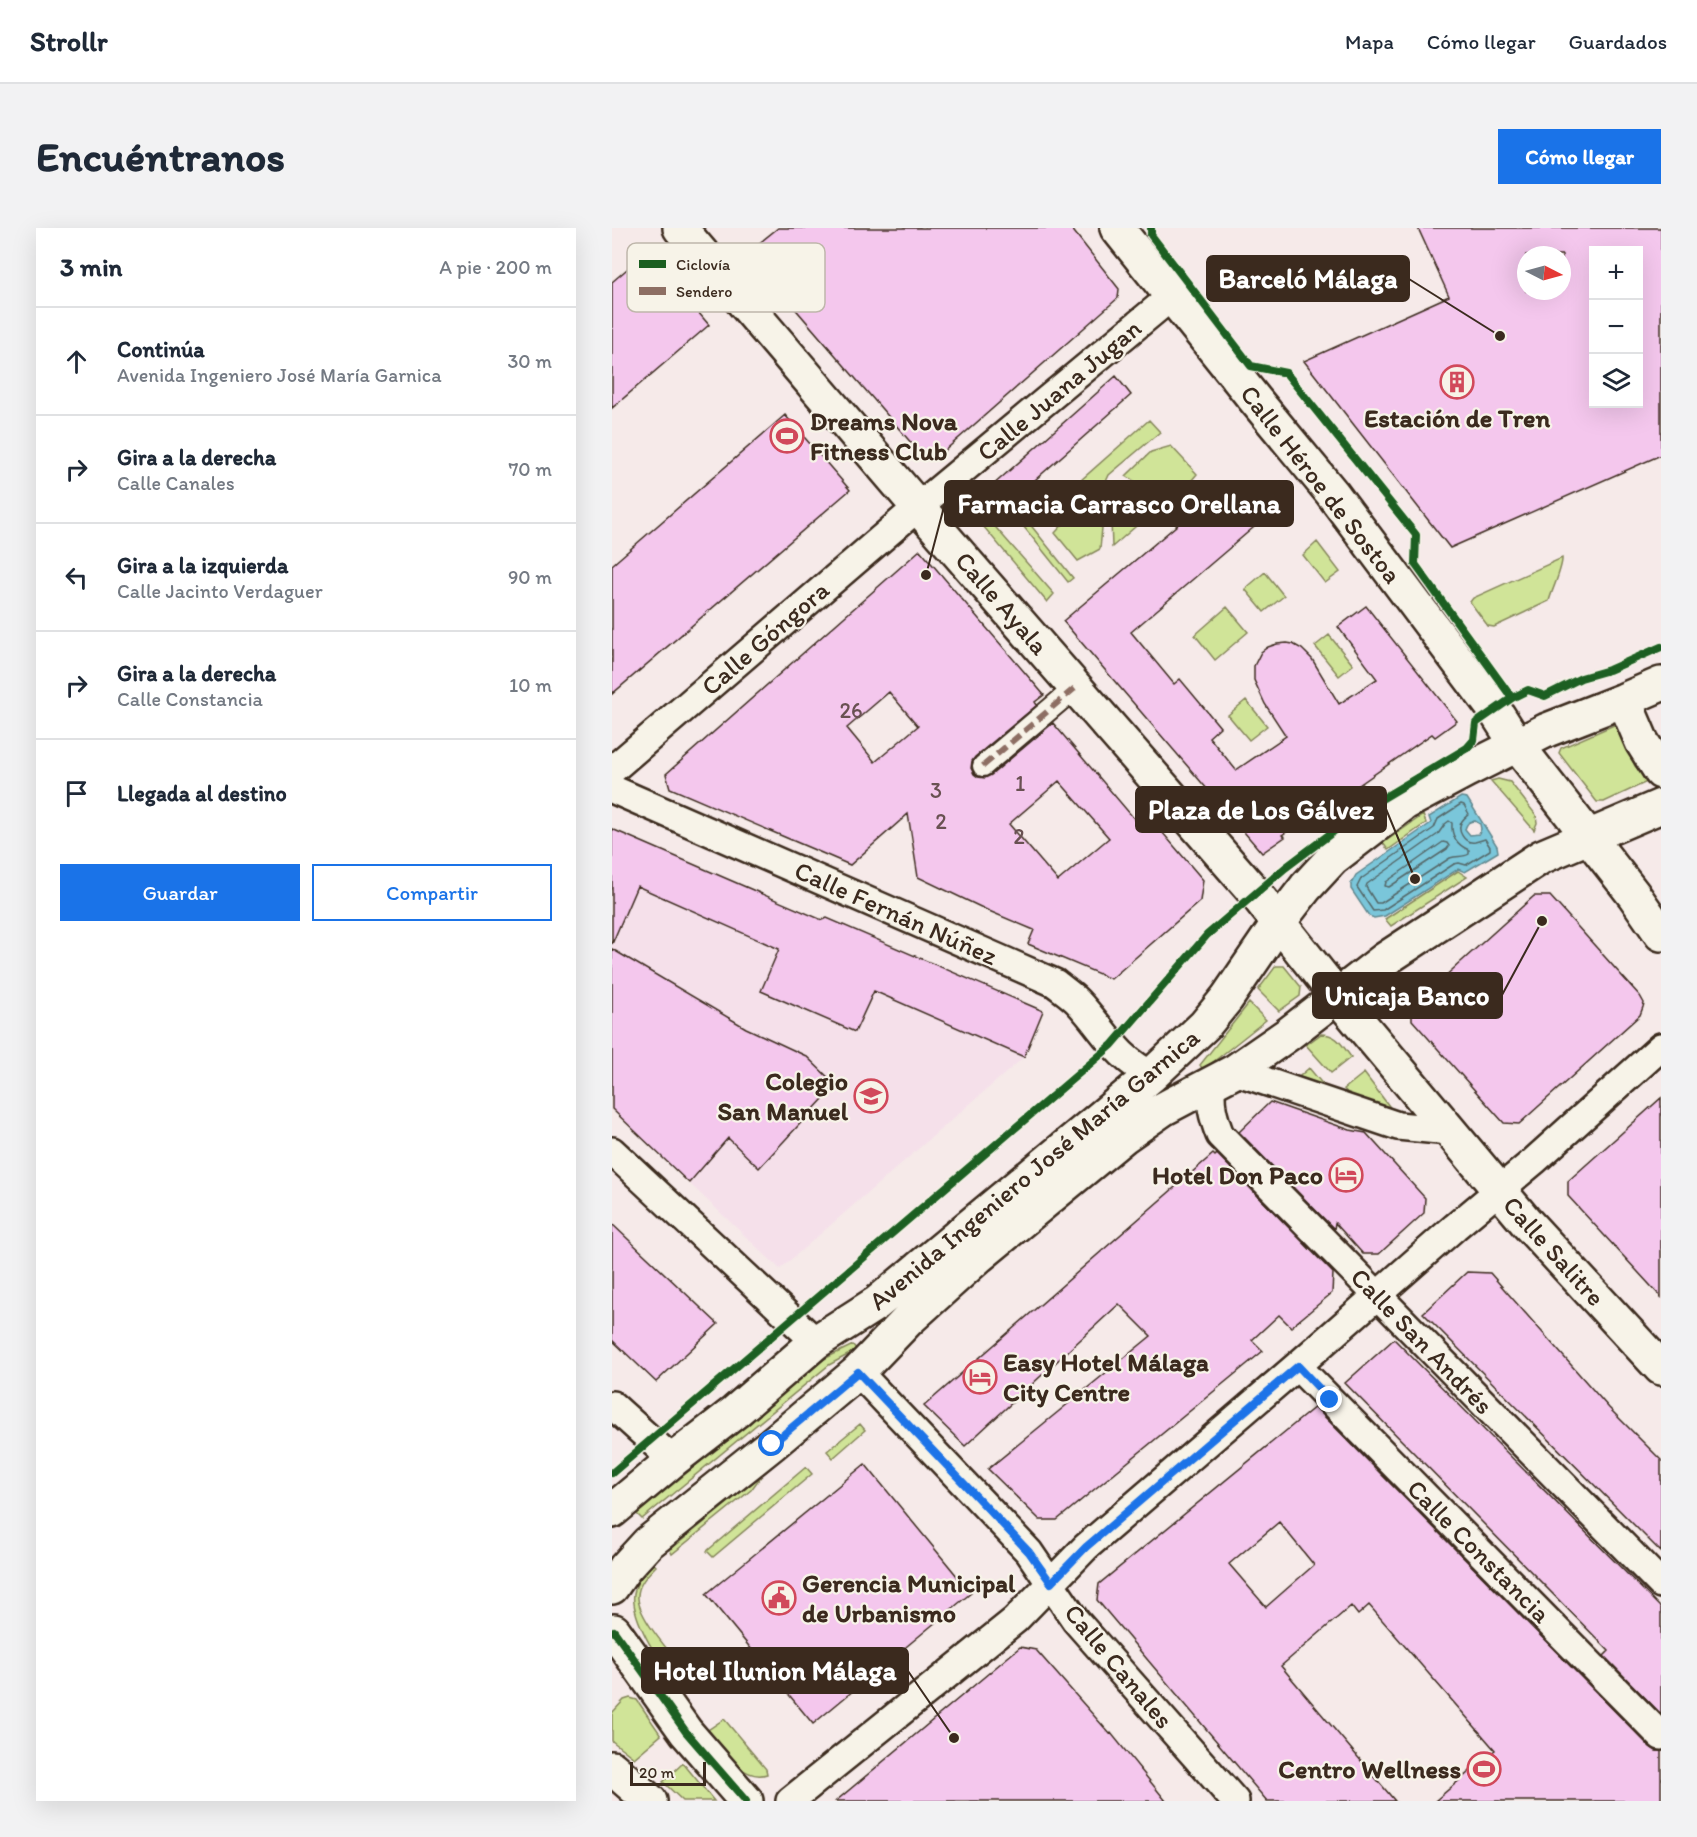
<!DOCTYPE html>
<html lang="es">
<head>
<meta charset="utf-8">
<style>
  body { margin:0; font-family:Itim,sans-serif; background:#f2f2f3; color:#1f2937 }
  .controls { position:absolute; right:18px; top:18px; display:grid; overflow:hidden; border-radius:0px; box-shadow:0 6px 24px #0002 }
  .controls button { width:54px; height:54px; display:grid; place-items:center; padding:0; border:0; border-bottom:2px solid #e0e1e3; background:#fff; color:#1f2937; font:30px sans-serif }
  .compass { position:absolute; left:905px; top:18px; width:54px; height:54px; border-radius:50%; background:#fff; box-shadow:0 6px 24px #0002; rotate:96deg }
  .scale { position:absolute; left:18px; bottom:15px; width:76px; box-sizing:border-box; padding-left:6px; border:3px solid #3b2a1e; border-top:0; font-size:16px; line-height:21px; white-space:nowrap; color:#3b2a1e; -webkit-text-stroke:4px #f7f3e8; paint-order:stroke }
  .stop { position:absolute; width:18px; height:18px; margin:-14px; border:4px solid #1a73e8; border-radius:50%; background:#fff }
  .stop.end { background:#1a73e8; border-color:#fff; box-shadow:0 2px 6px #0008 }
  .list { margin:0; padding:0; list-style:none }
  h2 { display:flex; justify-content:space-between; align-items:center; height:78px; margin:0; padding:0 24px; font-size:26px }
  h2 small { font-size:20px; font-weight:400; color:#747a83 }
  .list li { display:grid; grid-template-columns:39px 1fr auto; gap:18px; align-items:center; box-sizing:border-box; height:108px; padding:0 24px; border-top:2px solid #e0e1e3 }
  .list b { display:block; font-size:22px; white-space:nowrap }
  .list p { margin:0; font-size:20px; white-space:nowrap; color:#747a83 }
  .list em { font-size:20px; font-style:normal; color:#747a83 }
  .actions { display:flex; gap:12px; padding:18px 24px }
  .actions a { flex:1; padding:14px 0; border:2px solid #1a73e8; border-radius:0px; text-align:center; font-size:21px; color:#1a73e8 }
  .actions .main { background:#1a73e8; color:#fff }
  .icon { flex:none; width:33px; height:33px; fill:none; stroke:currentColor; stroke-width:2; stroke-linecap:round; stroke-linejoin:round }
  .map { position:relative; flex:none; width:1049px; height:1573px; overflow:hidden; border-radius:0px }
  header { display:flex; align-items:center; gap:36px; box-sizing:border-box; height:84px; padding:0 30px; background:#fff; border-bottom:2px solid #e0e1e3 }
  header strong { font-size:28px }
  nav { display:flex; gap:33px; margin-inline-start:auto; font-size:21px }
  .intro { display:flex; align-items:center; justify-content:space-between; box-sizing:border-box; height:144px; padding:0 36px }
  h1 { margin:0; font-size:42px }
  .button { padding:15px 27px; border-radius:0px; background:#1a73e8; color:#fff; font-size:21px; font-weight:700 }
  main { display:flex; gap:36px; padding:0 36px }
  aside { flex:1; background:#fff; border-radius:0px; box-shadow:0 6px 24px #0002 }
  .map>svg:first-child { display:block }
  .built { fill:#f5e0ea }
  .green { fill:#d0e498; stroke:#86875b; stroke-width:1.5 }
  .water { fill:#7ac6da; stroke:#61888f; stroke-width:1.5; fill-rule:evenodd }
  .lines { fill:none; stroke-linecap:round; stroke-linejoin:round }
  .shore { stroke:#546869; stroke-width:1.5 }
  .building { fill:#f4c7ed; stroke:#3b2a1e; stroke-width:1.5; fill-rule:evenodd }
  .pedestrian-casing { stroke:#3b2a1e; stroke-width:24 }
  .minor-casing { stroke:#3b2a1e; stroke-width:32 }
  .secondary-casing { stroke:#3b2a1e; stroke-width:38 }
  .primary-casing { stroke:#3b2a1e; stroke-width:38 }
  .pedestrian { stroke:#f7f3e8; stroke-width:20 }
  .minor { stroke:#f7f3e8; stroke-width:27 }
  .secondary { stroke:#f7f3e8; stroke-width:33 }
  .primary { stroke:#f7f3e8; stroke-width:33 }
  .quiet { stroke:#8d6e63; stroke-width:6; stroke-dasharray:12 6; stroke-linecap:butt }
  .cycleway-casing { stroke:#f7f3e8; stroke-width:11 }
  .cycleway { stroke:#1b5e20; stroke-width:8 }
  .route { stroke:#1a73e8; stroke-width:8 }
  .labels { text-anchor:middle; stroke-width:4.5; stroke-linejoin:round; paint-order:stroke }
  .number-label { font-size:22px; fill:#695152 }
  .street-label { font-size:26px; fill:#3b2a1e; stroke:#f7f3e8 }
  .poi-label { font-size:26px; font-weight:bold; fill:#3b2a1e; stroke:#f7f3e8; text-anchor:start }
  .key { fill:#f7f3e8; stroke:#bfb7ab; stroke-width:1.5 }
  .key-label { font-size:16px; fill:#3b2a1e }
  .leader { fill:none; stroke:#3b2a1e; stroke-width:2 }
  .callout-dot { fill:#3b2a1e; stroke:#f7f3e8; stroke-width:2 }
  .callout { fill:#3b2a1e; stroke:#3b2a1e; stroke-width:2 }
  .callout-label { font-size:27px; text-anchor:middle; font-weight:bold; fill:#fff }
</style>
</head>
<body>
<header>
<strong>Strollr</strong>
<nav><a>Mapa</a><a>Cómo llegar</a><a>Guardados</a></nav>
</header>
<div class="intro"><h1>Encuéntranos</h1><a class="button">Cómo llegar</a></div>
<main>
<aside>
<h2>3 min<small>A pie · 200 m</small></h2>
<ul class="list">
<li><svg class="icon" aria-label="ahead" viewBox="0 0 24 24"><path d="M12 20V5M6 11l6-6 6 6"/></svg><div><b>Continúa</b><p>Avenida Ingeniero José María Garnica</p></div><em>30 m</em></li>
<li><svg class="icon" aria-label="right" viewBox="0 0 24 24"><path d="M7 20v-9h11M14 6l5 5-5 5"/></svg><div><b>Gira a la derecha</b><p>Calle Canales</p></div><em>70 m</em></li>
<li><svg class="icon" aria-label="left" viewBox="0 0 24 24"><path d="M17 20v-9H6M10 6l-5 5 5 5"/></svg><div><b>Gira a la izquierda</b><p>Calle Jacinto Verdaguer</p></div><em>90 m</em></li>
<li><svg class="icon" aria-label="right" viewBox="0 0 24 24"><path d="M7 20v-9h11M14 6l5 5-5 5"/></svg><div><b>Gira a la derecha</b><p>Calle Constancia</p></div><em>10 m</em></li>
<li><svg class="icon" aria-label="arrive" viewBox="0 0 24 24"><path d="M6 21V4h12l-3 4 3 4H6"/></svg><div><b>Llegada al destino</b></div></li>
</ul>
<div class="actions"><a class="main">Guardar</a><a>Compartir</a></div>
</aside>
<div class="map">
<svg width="1049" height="1573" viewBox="0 0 1049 1573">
  <rect width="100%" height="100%" fill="#f6eae9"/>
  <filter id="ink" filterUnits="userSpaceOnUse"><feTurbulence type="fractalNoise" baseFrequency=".0167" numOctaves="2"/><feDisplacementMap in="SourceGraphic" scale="12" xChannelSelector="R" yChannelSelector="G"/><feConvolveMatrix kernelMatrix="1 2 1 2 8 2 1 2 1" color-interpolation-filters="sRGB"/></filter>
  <g filter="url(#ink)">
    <path class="built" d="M41,619L210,692L215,690L431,783L412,829L168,1041L77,955L188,826L124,794L0,721V716Z"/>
    <path class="green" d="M537,192L548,204L497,247L487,269L448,286L442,276Z
      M559,218L585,246L568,266L552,272L514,248L539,224Z
      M529,269L546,279L500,319L499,292Z
      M478,285L490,300L488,321L466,333L443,305L453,294Z
      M378,293L442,366L435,374L371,298Z
      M417,295L461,350L456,354L412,299Z
      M705,314L728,344L713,355L691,327Z
      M950,330C951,339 940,362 937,373L882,399L876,398L858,374L861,370Z
      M653,344L672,368L652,384L633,361Z
      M615,379L636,404L603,432L583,407Z
      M717,407L741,437L727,448L703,418Z
      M634,472L655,498L637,512L616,487Z
      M1002,497L1006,498L1023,538L1037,553L992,574H985L947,525L949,520Z
      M886,551L898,554L924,587L925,595L922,602L879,553Z
      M811,587L814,595L776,622L771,615Z
      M846,643L855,649L779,698L773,691Z
      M664,738H672L689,759L688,768L667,783L646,762Z
      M637,775L654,792L591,842L588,837Z
      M709,806C725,806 730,817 739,829L719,845L694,817Z
      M697,840L718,865L681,854Z
      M752,845L780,882L748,880L732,861Z
      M241,1117L245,1122L217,1137L30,1291L25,1286L212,1131Z
      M248,1196L253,1202L221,1230L215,1223Z
      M194,1239L200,1246L101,1329L95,1323Z
      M150,1247L139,1262L60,1326L58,1322Z
      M41,1335L44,1338C36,1346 25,1357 26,1370C27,1392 64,1431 78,1449L65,1459C51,1438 18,1392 22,1366C24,1353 32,1344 41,1335Z
      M18,1470L25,1472L49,1507L22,1530L0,1513V1485L12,1472Z
      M112,1491L154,1541L155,1546C129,1554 110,1519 96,1502Z
      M71,1535L102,1573H71L51,1554Z"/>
    <path class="water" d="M849,569L855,570L885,618L886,624L853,644L846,641L773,688L762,690L757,688L739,661V656L744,647L819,595L817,589ZM863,593L868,596L869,601L867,606L858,607L853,601C855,595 857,593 863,593Z"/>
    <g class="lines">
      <path class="shore" d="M849,576L852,577L857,586C855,588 852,590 850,593C844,602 852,616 863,614C867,613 870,612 873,611L878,619V622L854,637L847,635L842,636L771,682L761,683L745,659L749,651L822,600L826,591Z
        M837,593L840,595C839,608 845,617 857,622V626C851,630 845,627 838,630L769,675H764L754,659L755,656L826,606L833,596Z
        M831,614L835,615L837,618L835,621L777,659L773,658L774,654Z"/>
    </g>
    <path class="building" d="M166,0H459L507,61L506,70L322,232H314L135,25Z
      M806,0H1049V227L838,320L692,133L837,68ZM981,22H1026V176H981ZM914,27H950V63H914Z
      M35,24L97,97L0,180V54Z
      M504,148L519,167L371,298L361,287L362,274Z
      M173,187L238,262L0,466V337Z
      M615,255L648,294L519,404L562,456L568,451L608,499L597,509L624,542L674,508L653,476L642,452V438L649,424L656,419L665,416L675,415L681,416L690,421L700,431L727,476L765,451L726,399L754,378L845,493L823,509L820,506L724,573L723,571L670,607L673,609L650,625L451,393Z
      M308,322L432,467L423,474L425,477L363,529L360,533L359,540L362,546L366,549L373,550L379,547L441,495L530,600L539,591L591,652L588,673L499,751L416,716L422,702L377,683L306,649L296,586L238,637L58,560L54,546ZM277,464L306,498L263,534L235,500ZM447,553L497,610L446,653L397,596Z
      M0,601L210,692L215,690L431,783L412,829L262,763L243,804L149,763L167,721L25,658L0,716Z
      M922,668H938L1028,768L1032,775L1031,779L1028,787L907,896L892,895L800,792V778Z
      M0,721L134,800L194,828L224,857L147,940L116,910L77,955L0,881Z
      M1049,870V1069L956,968V953Z
      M658,874L738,902L754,905L813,970L812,985L767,1026H751L723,995L722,1001L627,904Z
      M601,926L603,928L605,926L721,1045L720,1065L679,1099L667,1087L640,1112L651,1123L445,1292H428L376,1241L539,1108L507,1076L353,1218L312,1178Z
      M0,996L106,1096L44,1154L0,1112Z
      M855,1044L878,1045L997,1180L1049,1232V1324L811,1085Z
      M782,1111L1049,1380V1486L992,1428L997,1423L733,1155Z
      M703,1179L1038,1519L1044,1523H1049V1573H823L883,1522L757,1377L746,1387L739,1378L669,1438L783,1573H655L485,1372L487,1356ZM667,1294L702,1337L654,1379L617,1336Z
      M253,1236L359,1365L201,1496L94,1366Z
      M408,1419L424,1422L498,1506L499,1505L554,1573H224Z"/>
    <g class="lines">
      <g class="pedestrian-casing">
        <path id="pedestrian" d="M371,538L463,460"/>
      </g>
      <g class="minor-casing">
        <path id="minor" d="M0,542L306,279L560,68
          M0,561L443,755C450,761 458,766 465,773C492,801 503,829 540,847
          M623,843L786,898L837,903
          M600,855C597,874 601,889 608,907L1049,1356
          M0,923L204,1114
          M685,1138L1049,1508
          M246,1144L417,1324L464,1393L623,1573
          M0,1177L61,1232
          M178,1573L403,1392L474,1319L685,1138L843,999L922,933L1049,819"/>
      </g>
      <g class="secondary-casing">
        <path id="secondary" d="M68,0L306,279L644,666L725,768L914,994L1049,1140
          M905,517L1022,667L1049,706"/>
      </g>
      <g class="primary-casing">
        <path id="primary" d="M505,0L644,173L720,265L882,481L905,517
          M1012,472L1030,514L1049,544
          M0,1283L61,1232L123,1184L204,1114L265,1075L540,847L593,797L615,770L667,694L694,659L720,631L793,575L855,542L935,502L1012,472L1049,456
          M0,1359L13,1340L36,1315L160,1216L246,1144L295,1093L367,1028L511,909L551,881L623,843L675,807L772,732L929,629L1049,578
          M2,1403L74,1504L134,1573
          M0,1540L38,1573"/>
      </g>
      <use href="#pedestrian" class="pedestrian"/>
      <use href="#minor" class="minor"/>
      <use href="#secondary" class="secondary"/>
      <use href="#primary" class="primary"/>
      <path class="quiet" d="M371,538L463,460"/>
      <g class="cycleway-casing">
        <path id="cycleway" d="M539,0V7L639,138L674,145L804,307L803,336L900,470
          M0,1245L500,817L595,707L673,640L746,585L855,520L862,512L864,495L900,470L916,462L933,468L969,450L997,442L1049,419
          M2,1403L74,1504L134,1573"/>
      </g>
      <use href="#cycleway" class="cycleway"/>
    </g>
  </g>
  <g class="lines" filter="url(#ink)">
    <path class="route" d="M160,1216L246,1144L417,1324L439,1355L474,1319L686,1138L718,1172"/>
  </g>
  <defs>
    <g id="building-ring" transform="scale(1.725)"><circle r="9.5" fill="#f7f3e8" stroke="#d1495b" stroke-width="1.5"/><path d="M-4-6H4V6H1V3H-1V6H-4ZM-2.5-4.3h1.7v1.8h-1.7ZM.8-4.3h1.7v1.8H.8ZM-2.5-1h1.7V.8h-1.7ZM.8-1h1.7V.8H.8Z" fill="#d1495b"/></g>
    <g id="stadium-ring" transform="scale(1.725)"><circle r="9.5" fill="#f7f3e8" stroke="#d1495b" stroke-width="1.5"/><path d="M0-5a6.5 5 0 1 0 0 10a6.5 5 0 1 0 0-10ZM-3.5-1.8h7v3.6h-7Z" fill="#d1495b"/></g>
    <g id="school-ring" transform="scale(1.725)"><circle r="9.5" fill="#f7f3e8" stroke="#d1495b" stroke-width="1.5"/><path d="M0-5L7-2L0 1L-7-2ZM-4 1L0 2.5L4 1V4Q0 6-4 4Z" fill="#d1495b"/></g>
    <g id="hotel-ring" transform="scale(1.725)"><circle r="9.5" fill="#f7f3e8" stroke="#d1495b" stroke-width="1.5"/><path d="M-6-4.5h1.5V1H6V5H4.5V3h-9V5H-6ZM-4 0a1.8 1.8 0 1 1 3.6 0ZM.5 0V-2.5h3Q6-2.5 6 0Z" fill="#d1495b"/></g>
    <g id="civic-ring" transform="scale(1.725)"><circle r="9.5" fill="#f7f3e8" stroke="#d1495b" stroke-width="1.5"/><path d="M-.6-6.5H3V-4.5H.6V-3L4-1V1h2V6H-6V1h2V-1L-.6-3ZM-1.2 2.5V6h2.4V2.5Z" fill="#d1495b"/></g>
  </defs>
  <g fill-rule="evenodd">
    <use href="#building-ring" x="845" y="154"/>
    <use href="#stadium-ring" x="175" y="208"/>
    <use href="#school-ring" x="259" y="868"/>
    <use href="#hotel-ring" x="734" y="947"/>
    <use href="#hotel-ring" x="368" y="1149"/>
    <use href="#civic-ring" x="167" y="1370"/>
    <use href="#stadium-ring" x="872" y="1541"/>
  </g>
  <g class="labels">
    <g class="number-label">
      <text x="239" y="490">26</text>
      <text x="408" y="563">1</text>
      <text x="324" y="570">3</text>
      <text x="329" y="601">2</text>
      <text x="407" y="616">2</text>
    </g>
    <g class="street-label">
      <text transform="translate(447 162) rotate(-40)" y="9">Calle Juana Jugan</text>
      <text transform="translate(709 256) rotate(52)" y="9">Calle Héroe de Sostoa</text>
      <text transform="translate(390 375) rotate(49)" y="9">Calle Ayala</text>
      <text transform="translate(153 410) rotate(-41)" y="9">Calle Góngora</text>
      <text transform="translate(284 685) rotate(24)" y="9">Calle Fernán Núñez</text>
      <text transform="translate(422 941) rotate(-40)" y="9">Avenida Ingeniero José María Garnica</text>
      <text transform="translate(942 1023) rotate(48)" y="9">Calle Salitre</text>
      <text transform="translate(810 1113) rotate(46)" y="9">Calle San Andrés</text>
      <text transform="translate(867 1323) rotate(45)" y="9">Calle Constancia</text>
      <text transform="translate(507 1438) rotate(50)" y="9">Calle Canales</text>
    </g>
    <g class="poi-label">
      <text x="845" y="199" text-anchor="middle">Estación de Tren</text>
      <text x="198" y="202">Dreams Nova<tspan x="198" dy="30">Fitness Club</tspan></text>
      <text x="236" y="862" text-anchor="end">Colegio<tspan x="236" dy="30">San Manuel</tspan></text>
      <text x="711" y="956" text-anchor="end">Hotel Don Paco</text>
      <text x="391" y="1143">Easy Hotel Málaga<tspan x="391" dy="30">City Centre</tspan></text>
      <text x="190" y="1364">Gerencia Municipal<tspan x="190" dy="30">de Urbanismo</tspan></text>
      <text x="849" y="1550" text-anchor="end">Centro Wellness</text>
    </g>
  </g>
  <rect x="15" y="15" width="198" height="69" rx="9" class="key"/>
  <rect x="27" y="32" width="27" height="8" fill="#1b5e20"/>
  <rect x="27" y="59" width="27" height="8" fill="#8d6e63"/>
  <g class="key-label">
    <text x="64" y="42">Ciclovía</text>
    <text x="64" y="69">Sendero</text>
  </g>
  <path class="leader" d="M888 108L797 51M314 347L333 275M803 651L774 581M930 693L890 767M342 1510L296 1443"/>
  <g class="callout-dot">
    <circle cx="888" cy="108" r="6"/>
    <circle cx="314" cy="347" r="6"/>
    <circle cx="803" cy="651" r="6"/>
    <circle cx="930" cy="693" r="6"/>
    <circle cx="342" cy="1510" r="6"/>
  </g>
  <g class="callout">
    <rect x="595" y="28" width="202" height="45" rx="6"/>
    <rect x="333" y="253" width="348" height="45" rx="6"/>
    <rect x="524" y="559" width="250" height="45" rx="6"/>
    <rect x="701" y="745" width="189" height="45" rx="6"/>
    <rect x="30" y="1420" width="266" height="45" rx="6"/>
  </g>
  <g class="callout-label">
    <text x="696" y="60">Barceló Málaga</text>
    <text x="507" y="285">Farmacia Carrasco Orellana</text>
    <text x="649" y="591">Plaza de Los Gálvez</text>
    <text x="795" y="777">Unicaja Banco</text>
    <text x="163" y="1452">Hotel Ilunion Málaga</text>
  </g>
</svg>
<div class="controls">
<button>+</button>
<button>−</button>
<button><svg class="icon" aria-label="layers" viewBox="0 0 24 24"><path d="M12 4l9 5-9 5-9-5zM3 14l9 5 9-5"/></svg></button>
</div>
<svg class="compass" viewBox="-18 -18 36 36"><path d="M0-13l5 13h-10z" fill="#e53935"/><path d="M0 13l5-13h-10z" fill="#747a83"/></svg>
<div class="scale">20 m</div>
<div class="stop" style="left:160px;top:1216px"></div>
<div class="stop end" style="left:718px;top:1172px"></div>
</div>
</main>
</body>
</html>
